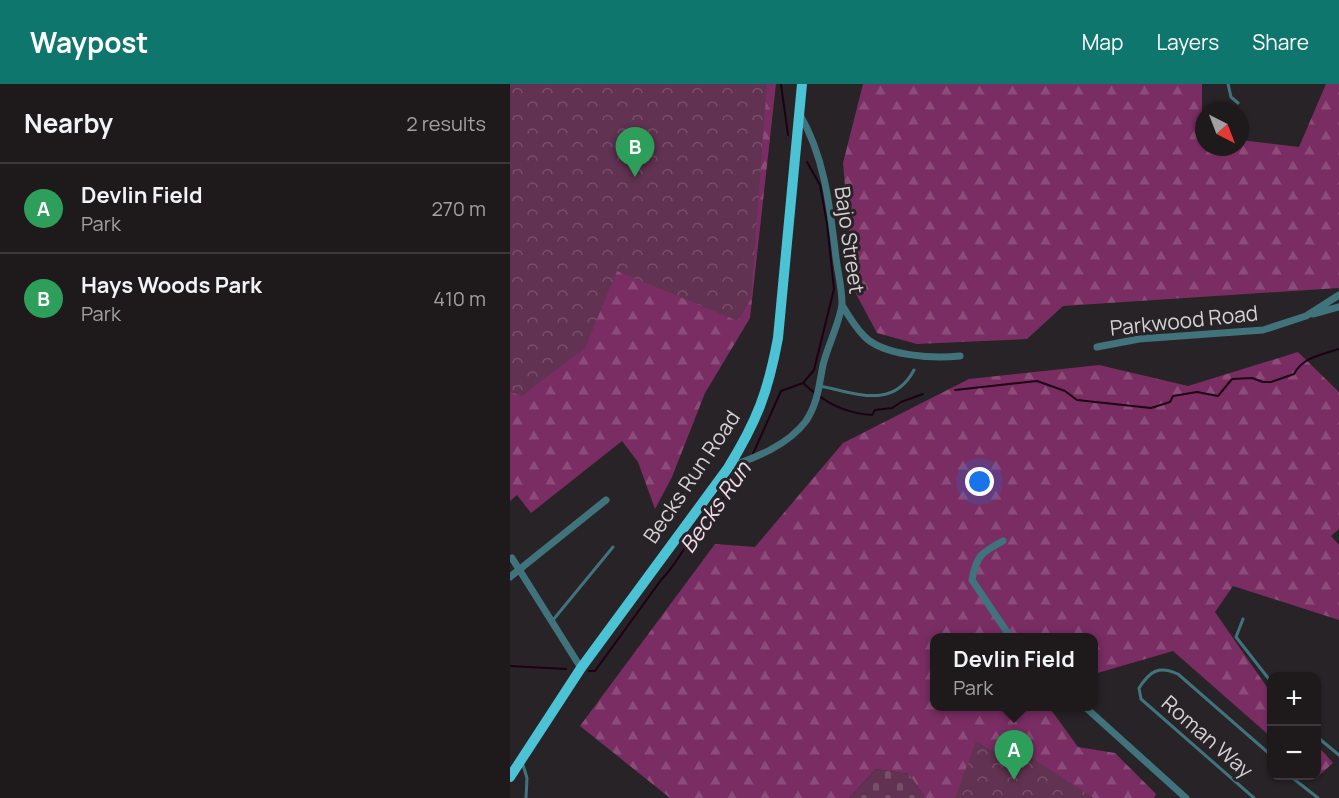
<!DOCTYPE html>
<html lang="en">
<head>
<meta charset="utf-8">
<style>
  body { margin:0; font-family:Manrope,sans-serif; background:#2b2729; color:#f1f3f6 }
  .controls { position:absolute; right:18px; bottom:18px; display:grid; overflow:hidden; border-radius:12px; box-shadow:0 2px 4px #0004 }
  .controls button { width:54px; height:54px; display:grid; place-items:center; padding:0; border:0; border-bottom:2px solid #3c383b; background:#1e1a1c; color:#f1f3f6; font:30px sans-serif }
  .compass { position:absolute; left:685px; top:18px; width:54px; height:54px; border-radius:50%; background:#1e1a1c; box-shadow:0 2px 4px #0004; rotate:138deg }
  .you { position:absolute; left:470px; top:398px; width:21px; height:21px; margin:-15px; border:4px solid #fff; border-radius:50%; background:#1a73e8; box-shadow:0 0 0 9px #1a73e833 }
  .badge { display:grid; place-items:center; width:39px; height:39px; border-radius:50%; background:#0f766e; color:#fff; font-size:20px; font-weight:700 }
  .pin { position:absolute; translate:-50% -50px; filter:drop-shadow(0 2px 3px #0008) }
  .pin::after { content:''; position:absolute; top:32px; width:21px; height:18px; background:inherit; clip-path:polygon(0 0,100% 0,50% 100%) }
  .popup { position:absolute; left:420px; top:549px; width:168px; height:78px; box-sizing:border-box; display:grid; place-content:center; border-radius:12px; background:#1e1a1c; filter:drop-shadow(0 2px 4px #0005); font-size:20px; white-space:nowrap; color:#a1a1a3 }
  .popup b { font-size:22px; color:#f1f3f6 }
  .popup::after { content:''; position:absolute; left:50%; top:100%; margin-left:-12px; border:12px solid transparent; border-top-color:#1e1a1c }
  .list { margin:0; padding:0; list-style:none }
  h2 { display:flex; justify-content:space-between; align-items:center; height:78px; margin:0; padding:0 24px; font-size:26px }
  h2 small { font-size:20px; font-weight:400; color:#a1a1a3 }
  .list li { display:grid; grid-template-columns:39px 1fr auto; gap:18px; align-items:center; box-sizing:border-box; height:90px; padding:0 24px; border-top:2px solid #3c383b }
  .list b { display:block; font-size:22px; white-space:nowrap }
  .list p { margin:0; font-size:20px; white-space:nowrap; color:#a1a1a3 }
  .list em { font-size:20px; font-style:normal; color:#a1a1a3 }
  .map { position:relative; flex:none; width:829px; height:714px; overflow:hidden }
  header { display:flex; align-items:center; gap:36px; box-sizing:border-box; height:84px; padding:0 30px; background:#0f766e; color:#fff }
  header strong { font-size:28px }
  nav { display:flex; gap:33px; margin-inline-start:auto; font-size:21px }
  main { display:flex }
  aside { flex:1; background:#1e1a1c }
  .map>svg:first-child { display:block }
  .forest { fill:url(#forest-firs) }
  .cemetery { fill:url(#cemetery-stones) }
  .park { fill:url(#park-crowns) }
  .lines { fill:none; stroke-linecap:round; stroke-linejoin:round }
  .stream { stroke:#1e0015; stroke-width:2 }
  .service { stroke:#40737c; stroke-width:3 }
  .minor { stroke:#40737c; stroke-width:7 }
  .primary { stroke:#4cc2d5; stroke-width:10 }
  .labels { text-anchor:middle; stroke-width:6; stroke-linejoin:round; paint-order:stroke }
  .street-label { font-size:21px; fill:#d5d2d4; stroke:#282326 }
  .water-label { font-size:22px; font-style:italic; fill:#f2dbe8; stroke:#282326 }
</style>
</head>
<body>
<header>
<strong>Waypost</strong>
<nav><a>Map</a><a>Layers</a><a>Share</a></nav>
</header>
<main>
<aside>
<h2>Nearby<small>2 results</small></h2>
<ul class="list">
<li><span class="badge" style="background:#2e9e5b">A</span><div><b>Devlin Field</b><p>Park</p></div><em>270 m</em></li>
<li><span class="badge" style="background:#2e9e5b">B</span><div><b>Hays Woods Park</b><p>Park</p></div><em>410 m</em></li>
</ul>
</aside>
<div class="map">
<svg width="829" height="714" viewBox="0 0 829 714">
  <defs>
    <pattern id="forest-firs" width="22" height="20" patternUnits="userSpaceOnUse" patternTransform="scale(1.5)"><rect width="22" height="20" fill="#7a2d63"/><path d="M5 1l3.5 6h-7zM16 11l3.5 6h-7z" fill="#8c4b78"/></pattern>
    <pattern id="cemetery-stones" width="16" height="16" patternUnits="userSpaceOnUse" patternTransform="scale(1.5)"><rect width="16" height="16" fill="#613251"/><path d="M2 7V4a2 2 0 0 1 4 0v3zM10 15v-3a2 2 0 0 1 4 0v3z" fill="#774f69"/></pattern>
    <pattern id="park-crowns" width="20" height="18" patternUnits="userSpaceOnUse" patternTransform="scale(1.5)"><rect width="20" height="18" fill="#613251"/><path d="M2 6a3 3 0 1 1 6 0M12 15a3 3 0 1 1 6 0" fill="none" stroke="#774f69"/></pattern>
  </defs>
  <rect width="100%" height="100%" fill="#282326"/>
  <path class="forest" d="M0,0H266L240,234L195,309L162,393L145,425L128,378L112,357L21,429L7,411L0,417Z
    M353,0H692V51L694,52V63H730V56L789,63L816,0H829V204L553,222L517,255L407,260L367,249L344,206L333,79Z
    M788,268L829,308V445L821,452L829,461V536L723,502L705,528L761,609V653L663,567L584,590V554H424V622L539,623L568,663L605,669L646,710L644,714H415L399,690L366,685L339,714H160L70,642L205,460L245,463L333,359L459,295L589,281L678,302Z
    M807,661L823,679L806,694L802,692H806Z"/>
  <path class="cemetery" d="M366,685L399,690L415,714H339Z"/>
  <path class="park" d="M0,0H257L241,215L228,237L107,187L75,264L12,312L0,308Z
    M466,657L505,679L517,671L584,714H445Z"/>
  <g class="lines">
    <path class="stream" d="M271,0L278,51
      M293,299C314,318 333,329 362,331L365,326L382,324L391,318L413,310
      M445,306L527,297L555,307L567,316L641,324L660,318L663,312L687,308L708,312L722,295L742,294L753,298H761L784,290C793,273 811,271 829,265
      M242,372L271,307L293,299L304,286L324,205L317,139L310,101L297,78
      M0,582L56,585
      M79,587H85L151,496C166,481 174,463 187,446C204,423 226,403 239,377"/>
    <path class="service" d="M718,0L721,13L728,19
      M310,302C346,309 383,326 404,286
      M733,535L726,553L762,599
      M43,536L103,463
      M806,652L829,671
      M13,681L17,694L16,714
      M780,692L808,714
      M744,714L631,615L629,604C640,587 649,581 668,590L762,672"/>
    <path class="minor" d="M332,221C338,231 345,243 354,252C373,272 424,275 450,272
      M803,230L829,223
      M587,263L629,255L753,246L796,232L829,211
      M219,383C247,373 278,361 296,337C308,319 309,301 313,281C317,263 331,236 332,219C332,205 328,189 326,174C320,124 315,73 289,29
      M493,457C472,468 466,472 462,496L501,554
      M2,474L71,584
      M0,493L96,416
      M574,622L676,714"/>
    <path class="primary" d="M0,693L71,584L218,384C247,337 258,308 268,254L292,0"/>
  </g>
  <g class="labels">
    <g class="street-label">
      <text transform="translate(339 156) rotate(82)" y="7">Bajo Street</text>
      <text transform="translate(674 237) rotate(-6)" y="7">Parkwood Road</text>
      <text transform="translate(182 393) rotate(-56)" y="7">Becks Run Road</text>
      <text transform="translate(697 653) rotate(41)" y="7">Roman Way</text>
    </g>
    <g class="water-label">
      <text transform="translate(205 423) rotate(-55)" y="8">Becks Run</text>
    </g>
  </g>
</svg>
<div class="controls">
<button>+</button>
<button>−</button>
</div>
<svg class="compass" viewBox="-18 -18 36 36"><path d="M0-13l5 13h-10z" fill="#e53935"/><path d="M0 13l5-13h-10z" fill="#a1a1a3"/></svg>
<div class="you"></div>
<div class="pin badge" style="left:504px;top:696px;background:#2e9e5b">A</div>
<div class="popup"><b>Devlin Field</b>Park</div>
<div class="pin badge" style="left:125px;top:93px;background:#2e9e5b">B</div>
</div>
</main>
</body>
</html>
